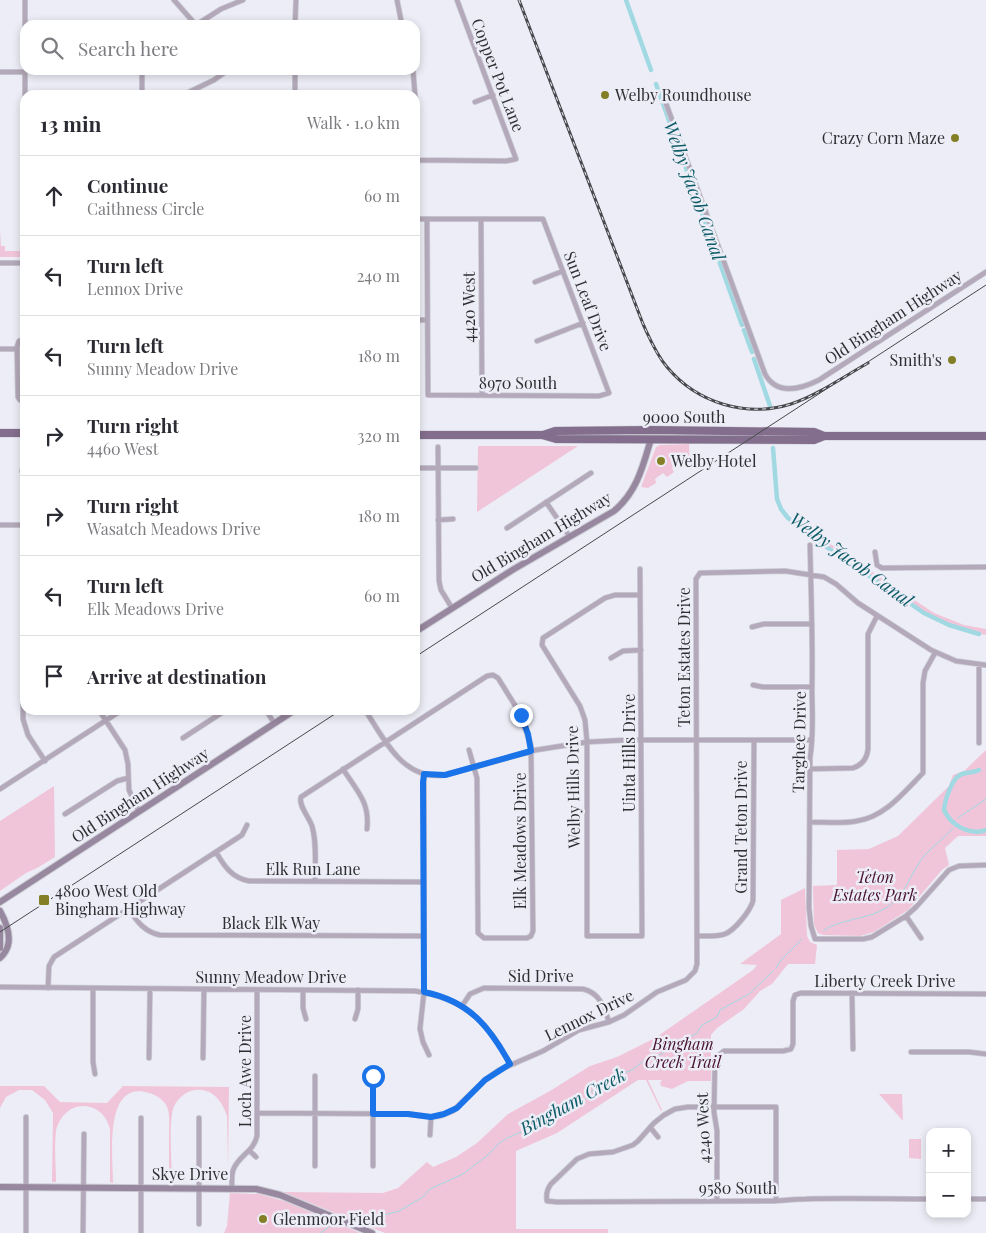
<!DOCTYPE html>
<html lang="en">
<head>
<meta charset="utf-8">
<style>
  body { margin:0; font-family:"Playfair Display",serif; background:#f2f2f3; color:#2b2b33 }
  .controls { position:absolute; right:15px; bottom:15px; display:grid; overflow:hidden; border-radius:10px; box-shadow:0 2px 8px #0003 }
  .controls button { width:45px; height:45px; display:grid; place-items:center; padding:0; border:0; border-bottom:1px solid #e1e1e2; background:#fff; color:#2b2b33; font:25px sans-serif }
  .stop { position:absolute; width:15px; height:15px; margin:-11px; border:4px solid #1a73e8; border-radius:50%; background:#fff }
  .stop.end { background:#1a73e8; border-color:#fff; box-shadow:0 1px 5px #0008 }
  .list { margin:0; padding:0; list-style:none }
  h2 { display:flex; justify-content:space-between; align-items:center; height:65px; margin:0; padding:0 20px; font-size:21px }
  h2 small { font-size:16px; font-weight:400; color:#7c7c81 }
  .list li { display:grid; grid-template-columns:32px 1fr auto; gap:15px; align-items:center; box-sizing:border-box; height:80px; padding:0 20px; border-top:1px solid #e1e1e2 }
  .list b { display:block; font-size:19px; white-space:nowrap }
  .list p { margin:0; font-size:16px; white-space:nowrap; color:#7c7c81 }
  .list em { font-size:16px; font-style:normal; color:#7c7c81 }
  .icon { flex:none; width:28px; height:28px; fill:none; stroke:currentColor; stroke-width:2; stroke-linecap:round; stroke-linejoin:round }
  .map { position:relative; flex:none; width:986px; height:1233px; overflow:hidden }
  .search { position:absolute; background:#fff; box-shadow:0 2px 8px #0003; left:20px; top:20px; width:400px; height:55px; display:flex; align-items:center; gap:12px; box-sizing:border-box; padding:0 18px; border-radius:15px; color:#7c7c81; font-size:19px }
  .panel { position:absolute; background:#fff; box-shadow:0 2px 8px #0003; left:20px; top:90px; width:400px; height:625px; border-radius:15px }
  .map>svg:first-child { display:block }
  .green { fill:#f1c5d9 }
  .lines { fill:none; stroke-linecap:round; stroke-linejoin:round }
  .stream { stroke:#a1d9e3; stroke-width:1 }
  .canal { stroke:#a1d9e3; stroke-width:4.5 }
  .street-casing { stroke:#cacbd3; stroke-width:6 }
  .secondary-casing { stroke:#cacbd3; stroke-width:8 }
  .primary-casing { stroke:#cacbd3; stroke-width:9 }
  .street { stroke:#b4a9ba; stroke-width:4.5 }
  .secondary { stroke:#97879f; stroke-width:6 }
  .primary { stroke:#836f8d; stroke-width:8 }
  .tram { stroke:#48494d; stroke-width:1 }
  .rail-casing { stroke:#48494d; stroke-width:3 }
  .rail { stroke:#ecedf6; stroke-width:1; stroke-dasharray:4; stroke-linecap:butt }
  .route { stroke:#1a73e8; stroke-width:6 }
  .poi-dot { fill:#847f26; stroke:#ecedf6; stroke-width:2 }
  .labels { text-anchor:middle; stroke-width:5; stroke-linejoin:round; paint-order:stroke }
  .street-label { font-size:16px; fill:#2e2f32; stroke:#ecedf6 }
  .poi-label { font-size:16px; fill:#2e2f32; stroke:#ecedf6; text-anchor:start }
  .park-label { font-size:16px; font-style:italic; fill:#471130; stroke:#ecedf6 }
  .water-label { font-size:18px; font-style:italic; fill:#0c5b66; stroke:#ecedf6 }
</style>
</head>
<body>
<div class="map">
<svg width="986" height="1233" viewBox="0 0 986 1233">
  <rect width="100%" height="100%" fill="#ecedf6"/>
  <path class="green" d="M0,230L1,246H5V251H25V257H0Z
    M689,444C689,452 691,462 684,465L681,462L672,468L674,472L667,477L663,473L655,479L656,483L648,488L641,487L656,447L660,445Z
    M478,446H578L477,512Z
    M819,543H829L934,613L964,625L986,629V635L963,631L932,619Z
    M986,750V836H958L945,848L949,865L942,870L908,910L874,932L860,936L823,935L818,933L814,925L813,886L837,885V850L869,849L898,836L949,786L953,775L964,771Z
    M54,786L55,857L37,868L26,873L0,891V821Z
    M805,888L807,936L810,942L817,945L815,964H788L772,984L760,991L744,1009L717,1028L711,1035V1081H688L672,1089L661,1086L660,1083L662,1080H648L662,1110L661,1111L646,1080H638L557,1133L516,1151V1229H608V1233H385L283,1192L383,1193L398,1188L427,1162L433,1167L456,1157L477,1143L508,1114L550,1091L590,1066L617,1057L655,1038L753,970L757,965L740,964L781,934V900Z
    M0,1086H44L60,1102L107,1103L123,1086L229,1087L228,1168L227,1116C223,1104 216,1092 202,1090C188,1088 174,1099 172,1114C169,1133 172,1162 172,1183H169C169,1166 169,1150 169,1133C169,1126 170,1117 168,1110C166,1101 157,1095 149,1093C103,1079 113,1157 113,1183L110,1182V1129C107,1118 101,1110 90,1107C74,1102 59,1115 56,1131C54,1148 56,1166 56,1182H52L53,1118V1113L45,1100L32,1090H19L6,1097L0,1108Z
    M879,1094H902L903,1121Z
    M909,1139H921V1159L909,1158Z
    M230,1193L259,1194L284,1201L360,1233H224L227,1226Z"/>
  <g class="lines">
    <path class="stream" d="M958,818L986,799
      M824,930C843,918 867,920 886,908C906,896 911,871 925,855C934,845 945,838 953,828
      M776,968L781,960L802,939
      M366,1220L399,1211L423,1197L430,1189L463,1174L488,1155L498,1144L507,1138L536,1126L554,1115L586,1099L592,1091L605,1085L613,1077L632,1070L642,1062L661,1054L697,1033L702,1025L717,1017L720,1010L749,994L773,971
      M320,1233L330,1226"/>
    <path class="canal" d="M626,0L651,70
      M656,84L742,325
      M744,330L752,352
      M754,359L770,406
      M773,448L777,499L781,509L788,518L822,544L924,613L949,625L979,634
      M979,770C973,773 968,772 962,774C952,777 945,800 944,810C951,825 969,836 986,830"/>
    <g class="street-casing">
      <path id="street" d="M25,0V47
        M174,0L196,25
        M397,0L402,25
        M196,25L221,9L243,0
        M295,25L296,0
        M142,70V95
        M413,70L417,119V219
        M25,71V95
        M0,72H25
        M183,95L214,80L228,70
        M295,95V70
        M664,98L765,374C777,396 801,389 819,380L986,272
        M475,102L493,95
        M415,160L506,161L516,159L457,0
        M415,219H543L609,393L599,396L428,395L427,219
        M481,219L482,395
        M0,263H25
        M535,282L563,271
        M415,320H427
        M25,339L19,341L17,347L18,397L20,400L25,401
        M537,341L583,323
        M0,349H17
        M438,447L439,581L441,590L452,608
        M415,468H476
        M22,471H25
        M546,502L570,537
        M438,520L453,519
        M0,525H25
        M507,528L591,473
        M810,545C811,593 813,641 812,689C812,712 814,735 810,758L809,908L811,926L815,939H863L872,937L906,916L916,907L949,870L959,866L986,865
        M875,552L877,565L882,568L986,567
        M640,569L642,936H587V742L585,720L580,706L542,645L543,638L605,598L615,595H640
        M25,580H23V719L28,735L45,761
        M752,627L764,624H812
        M611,658L623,651L641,650
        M979,664V743
        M753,685L763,687H812
        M99,710L125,750L128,764L129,790L139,812
        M266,710L274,723
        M365,710C385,740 403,781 445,775L536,750L587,742L627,740H812
        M183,738L226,710
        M343,769C357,791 370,802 367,829
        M810,769L853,768C862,765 867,759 868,749V634L877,616
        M424,774V992L420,1029L423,1042L429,1055
        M0,789L122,710
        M65,814L117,781L128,778
        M810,822C825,822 842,824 857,821C885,817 904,792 923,773V683L925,671L935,653
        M216,852C224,866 232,878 249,881L423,882
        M315,881C315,863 317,843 312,826C309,817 298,805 301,797L487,676L493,675L498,678L521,715L531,746L533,931L531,936L527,938H484L478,933L477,778L469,750
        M129,909C137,922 145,932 160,935L424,936
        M906,916L921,938
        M697,936C706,936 716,937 725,934C735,930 750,911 753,901L754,740
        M0,987L415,991C465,998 487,1021 510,1064
        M48,988L49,966L54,957L242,835L247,825
        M93,989V1062L95,1074
        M303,990V1008L306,1019
        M852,993L853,1049
        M462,1006L470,994L484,988L583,989C600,993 604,1007 609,1022
        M355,1019L358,1009V990
        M911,1052H969L986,1054
        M149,1058L150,989
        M203,1058L204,989
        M257,1113L408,1114L431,1117L440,1116L453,1111L485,1080L499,1070L543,1051L579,1030L609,1022L624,1015L657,992L686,980L695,971L697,964L696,579L700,573L785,571L824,577L836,584L858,603L931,650L956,661L986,665
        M650,1127L658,1137
        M430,1135L431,1117
        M250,1151L256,1157
        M315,1166V1076
        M373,1166V1076
        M232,1188C232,1181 231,1174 234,1168C240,1155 254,1151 257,1136V990
        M967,1199H986
        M717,1201V1131L714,1112L715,1058L724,1051H783L791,1049L793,1044V1001L795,995L801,993L986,994
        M776,1201V1107H688L675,1109L664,1115L654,1123L638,1141L633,1145L613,1152L589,1154L577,1159L551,1184C547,1189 546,1195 547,1201L557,1202L768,1201C781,1201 794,1199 806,1199C848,1198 889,1199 930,1199
        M199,1224V1118
        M26,1233V1117
        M83,1233L84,1134
        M141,1233V1118"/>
    </g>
    <g class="secondary-casing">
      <path id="secondary" d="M415,632L514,569L614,511C637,492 643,466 651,439
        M0,902L295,710
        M0,911C6,922 13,940 5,952C4,954 2,956 0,958
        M0,928V948
        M0,1187L256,1189L280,1195L372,1233"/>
    </g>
    <g class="primary-casing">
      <path id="primary" d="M0,433H25
        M415,435H542L556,439L814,440L824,436H986
        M543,435L555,431L650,430L814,432L824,436"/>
    </g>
    <use href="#street" class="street"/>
    <use href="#secondary" class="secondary"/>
    <use href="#primary" class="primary"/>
    <path class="tram" d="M415,657L986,285
      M0,932L341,710"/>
    <g class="rail-casing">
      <path id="rail" d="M519,0L643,324C650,339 656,354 667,367C697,403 746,418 791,404C818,395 843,377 868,363"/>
    </g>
    <use href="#rail" class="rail"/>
  </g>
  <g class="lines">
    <path class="route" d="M373,1076V1114H408L431,1117L444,1114L457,1108L485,1080L510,1064C489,1026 469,1001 424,992L423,782L424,774L445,775L531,751L528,734L521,715"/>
  </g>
  <g class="poi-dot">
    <circle cx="605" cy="95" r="5"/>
    <circle cx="955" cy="138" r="5"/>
    <circle cx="952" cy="360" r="5"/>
    <circle cx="661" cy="461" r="5"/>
    <rect x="38" y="894" width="12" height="12" rx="2.5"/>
    <circle cx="263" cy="1219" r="5"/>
  </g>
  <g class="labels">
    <g class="street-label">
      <text transform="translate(498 75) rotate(69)" y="6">Copper Pot Lane</text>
      <text transform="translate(588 301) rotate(69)" y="6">Sun Leaf Drive</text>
      <text transform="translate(469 307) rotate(-90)" y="6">4420 West</text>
      <text transform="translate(893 317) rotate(-33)" y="6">Old Bingham Highway</text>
      <text x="518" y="389">8970 South</text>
      <text x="684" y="423">9000 South</text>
      <text transform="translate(541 537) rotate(-31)" y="6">Old Bingham Highway</text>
      <text transform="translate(684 657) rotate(-90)" y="6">Teton Estates Drive</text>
      <text transform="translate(799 742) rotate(-89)" y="6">Targhee Drive</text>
      <text transform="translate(629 753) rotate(-90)" y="6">Uinta Hills Drive</text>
      <text transform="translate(573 787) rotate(-91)" y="6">Welby Hills Drive</text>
      <text transform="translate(140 795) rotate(-33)" y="6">Old Bingham Highway</text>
      <text transform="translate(741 827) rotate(-90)" y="6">Grand Teton Drive</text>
      <text transform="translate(520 841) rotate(-90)" y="6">Elk Meadows Drive</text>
      <text x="313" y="875">Elk Run Lane</text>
      <text x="271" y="929">Black Elk Way</text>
      <text x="541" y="982">Sid Drive</text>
      <text x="271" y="983">Sunny Meadow Drive</text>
      <text x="885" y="987">Liberty Creek Drive</text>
      <text transform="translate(589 1015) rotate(-26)" y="6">Lennox Drive</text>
      <text transform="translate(245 1071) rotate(-90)" y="6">Loch Awe Drive</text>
      <text transform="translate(703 1128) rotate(-92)" y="6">4240 West</text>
      <text x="190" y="1180">Skye Drive</text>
      <text x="738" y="1194">9580 South</text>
    </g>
    <g class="poi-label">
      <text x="615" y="101">Welby Roundhouse</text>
      <text x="945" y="144" text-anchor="end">Crazy Corn Maze</text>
      <text x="942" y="366" text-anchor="end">Smith's</text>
      <text x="671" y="467">Welby Hotel</text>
      <text x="55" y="897">4800 West Old<tspan x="55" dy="18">Bingham Highway</tspan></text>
      <text x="273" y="1225">Glenmoor Field</text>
    </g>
    <g class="park-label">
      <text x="875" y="883">Teton<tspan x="875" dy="18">Estates Park</tspan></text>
      <text x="683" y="1050">Bingham<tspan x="683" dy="18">Creek Trail</tspan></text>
    </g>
    <g class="water-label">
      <text transform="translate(694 191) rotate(70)" y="6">Welby Jacob Canal</text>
      <text transform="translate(851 560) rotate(36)" y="6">Welby Jacob Canal</text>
      <text transform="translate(573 1102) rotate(-29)" y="6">Bingham Creek</text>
    </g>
  </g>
</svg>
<div class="controls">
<button>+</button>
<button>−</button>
</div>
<div class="stop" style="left:373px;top:1076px"></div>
<div class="stop end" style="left:521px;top:715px"></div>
<div class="search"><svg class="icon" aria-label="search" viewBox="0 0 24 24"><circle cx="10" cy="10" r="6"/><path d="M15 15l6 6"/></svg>Search here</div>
<section class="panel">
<h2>13 min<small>Walk · 1.0 km</small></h2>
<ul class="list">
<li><svg class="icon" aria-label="ahead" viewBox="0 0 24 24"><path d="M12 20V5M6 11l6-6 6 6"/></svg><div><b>Continue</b><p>Caithness Circle</p></div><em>60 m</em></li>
<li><svg class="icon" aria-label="left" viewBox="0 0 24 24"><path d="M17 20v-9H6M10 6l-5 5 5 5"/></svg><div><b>Turn left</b><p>Lennox Drive</p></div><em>240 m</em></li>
<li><svg class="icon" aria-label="left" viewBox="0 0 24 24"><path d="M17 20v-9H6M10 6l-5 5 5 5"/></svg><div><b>Turn left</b><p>Sunny Meadow Drive</p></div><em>180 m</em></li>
<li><svg class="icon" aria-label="right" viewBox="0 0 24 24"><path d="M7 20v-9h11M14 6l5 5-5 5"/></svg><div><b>Turn right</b><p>4460 West</p></div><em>320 m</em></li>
<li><svg class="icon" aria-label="right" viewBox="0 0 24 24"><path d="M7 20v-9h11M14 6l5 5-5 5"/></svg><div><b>Turn right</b><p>Wasatch Meadows Drive</p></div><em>180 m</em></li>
<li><svg class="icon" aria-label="left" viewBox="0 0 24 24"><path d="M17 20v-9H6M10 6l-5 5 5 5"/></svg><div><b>Turn left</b><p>Elk Meadows Drive</p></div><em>60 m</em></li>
<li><svg class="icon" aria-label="arrive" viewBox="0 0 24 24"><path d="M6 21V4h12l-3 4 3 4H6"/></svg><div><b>Arrive at destination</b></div></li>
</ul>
</section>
</div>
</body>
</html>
